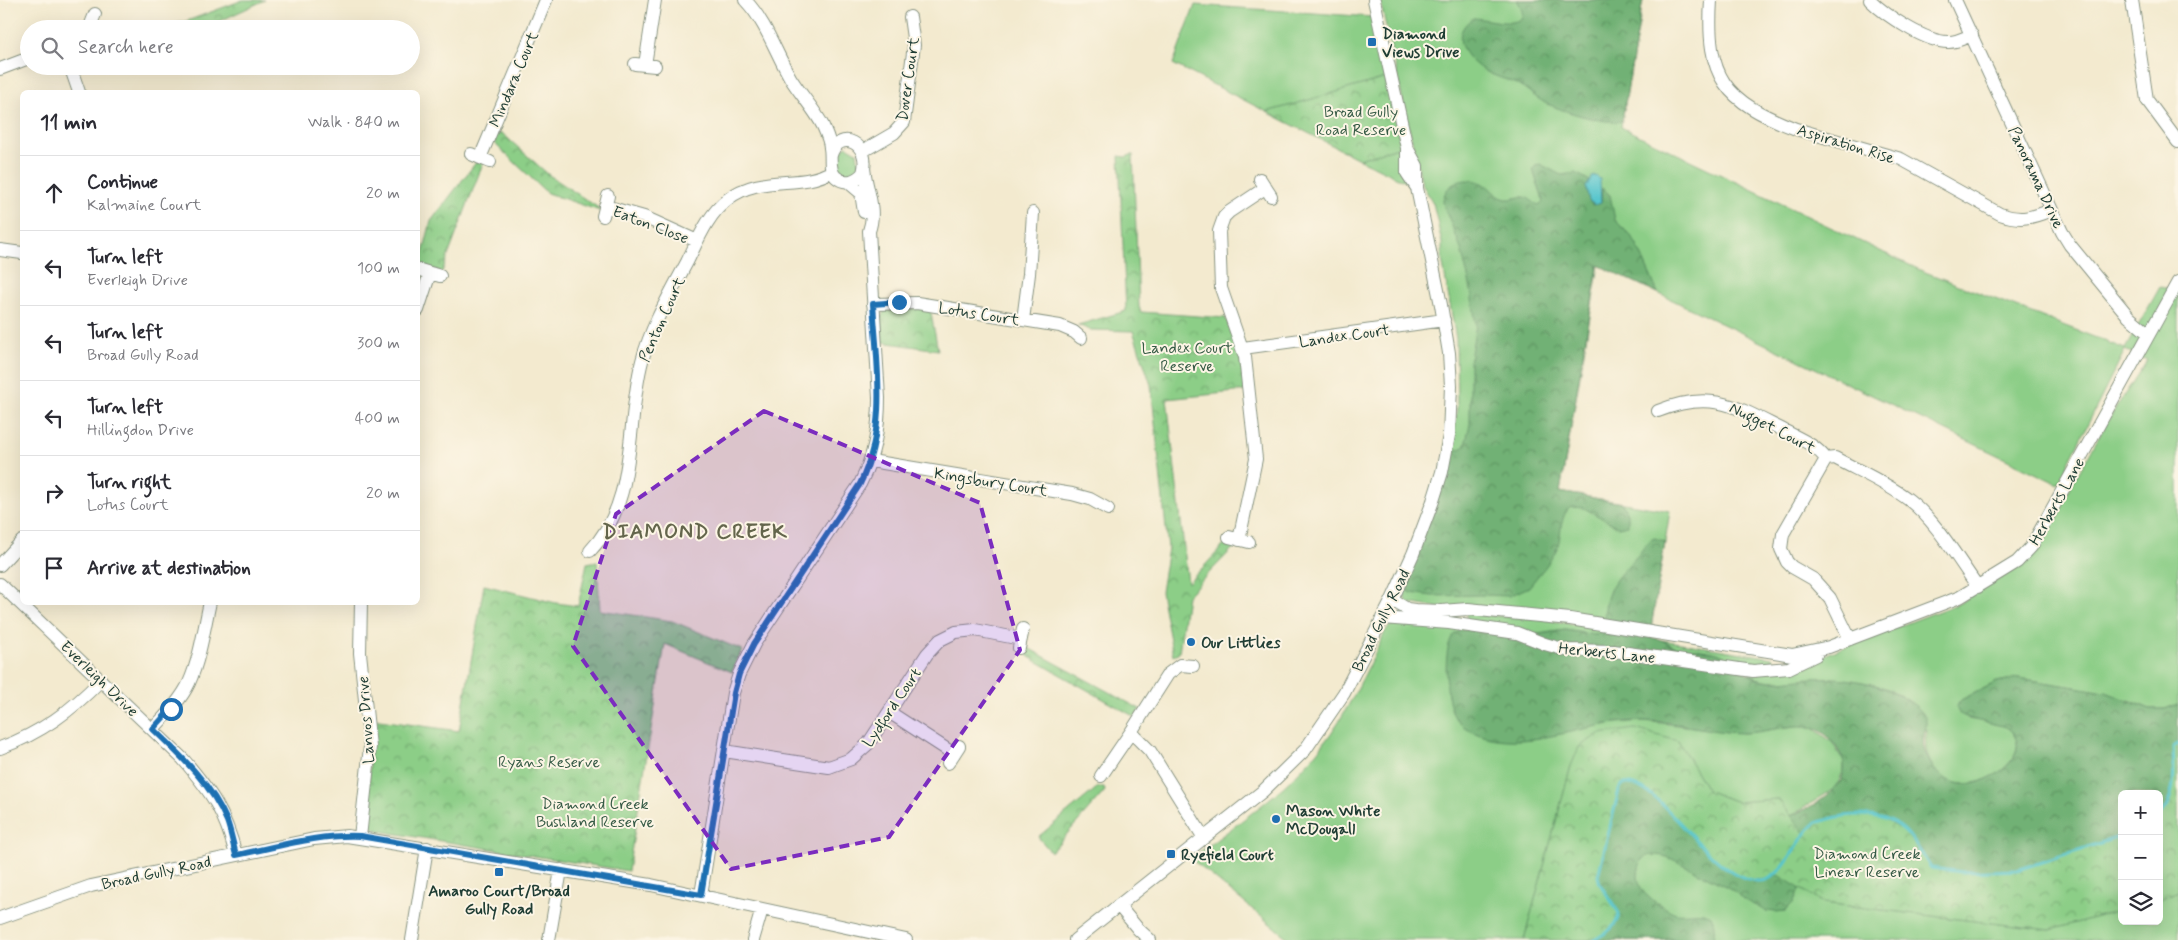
<!DOCTYPE html>
<html lang="en">
<head>
<meta charset="utf-8">
<style>
  body { margin:0; font-family:Mynerve,sans-serif; background:#f2f2f3; color:#2b2b33 }
  .controls { position:absolute; right:15px; bottom:15px; display:grid; overflow:hidden; border-radius:8px; box-shadow:0 5px 20px #0002 }
  .controls button { width:45px; height:45px; display:grid; place-items:center; padding:0; border:0; border-bottom:1px solid #e1e1e2; background:#fff; color:#2b2b33; font:25px sans-serif }
  .stop { position:absolute; width:15px; height:15px; margin:-11px; border:4px solid #1f6fb2; border-radius:50%; background:#fff }
  .stop.end { background:#1f6fb2; border-color:#fff; box-shadow:0 1px 5px #0008 }
  .list { margin:0; padding:0; list-style:none }
  h2 { display:flex; justify-content:space-between; align-items:center; height:65px; margin:0; padding:0 20px; font-size:21px }
  h2 small { font-size:16px; font-weight:400; color:#7c7c81 }
  .list li { display:grid; grid-template-columns:32px 1fr auto; gap:15px; align-items:center; box-sizing:border-box; height:75px; padding:0 20px; border-top:1px solid #e1e1e2 }
  .list b { display:block; font-size:19px; white-space:nowrap }
  .list p { margin:0; font-size:16px; white-space:nowrap; color:#7c7c81 }
  .list em { font-size:16px; font-style:normal; color:#7c7c81 }
  .icon { flex:none; width:28px; height:28px; fill:none; stroke:currentColor; stroke-width:2; stroke-linecap:round; stroke-linejoin:round }
  .map { position:relative; flex:none; width:2178px; height:940px; overflow:hidden }
  .search { position:absolute; background:#fff; box-shadow:0 5px 20px #0002; left:20px; top:20px; width:400px; height:55px; display:flex; align-items:center; gap:12px; box-sizing:border-box; padding:0 18px; border-radius:28px; color:#7c7c81; font-size:19px }
  .panel { position:absolute; background:#fff; box-shadow:0 5px 20px #0002; left:20px; top:90px; width:400px; height:515px; border-radius:8px }
  .map>svg:first-child { display:block }
  .green { fill:#8cce87; stroke:#56865e }
  .forest { fill:url(#forest-crowns); stroke:#487754 }
  .park { fill:url(#park-crowns); stroke:#56865e }
  .water { fill:#58c6cd; stroke:#3c8280 }
  .lines { fill:none; stroke-linecap:round; stroke-linejoin:round }
  .stream { stroke:#58c6cd; stroke-width:3 }
  .minor-casing { stroke:#899482; stroke-width:14 }
  .minor { stroke:#fff; stroke-width:12 }
  .route { stroke:#1f6fb2; stroke-width:6 }
  .marked { fill:#7b2cbf; fill-opacity:0.2; stroke:#7b2cbf; stroke-width:4; stroke-dasharray:10 6; stroke-linejoin:round }
  .poi-dot { fill:#1f6fb2; stroke:#fcf5e5; stroke-width:2 }
  .labels { text-anchor:middle; stroke-width:4; stroke-linejoin:round; paint-order:stroke }
  .poi-label { font-size:16px; font-weight:bold; fill:#1f3d34; stroke:#fcf5e5; text-anchor:start }
  .street-label { font-size:16px; fill:#1f3d34; stroke:#fcf5e5 }
  .park-label { font-size:16px; fill:#355a45; stroke:#fcf5e5 }
  .district-label { font-size:21px; font-weight:bold; letter-spacing:1px; fill:#64664c; stroke:#fcf5e5 }
</style>
</head>
<body>
<div class="map">
<svg width="2178" height="940" viewBox="0 0 2178 940">
  <defs>
    <pattern id="forest-crowns" width="20" height="18" patternUnits="userSpaceOnUse" patternTransform="scale(1.25)"><rect width="20" height="18" fill="#71b174"/><path d="M2 6a3 3 0 1 1 6 0M12 15a3 3 0 1 1 6 0" fill="none" stroke="#5c9160"/></pattern>
    <pattern id="park-crowns" width="20" height="18" patternUnits="userSpaceOnUse" patternTransform="scale(1.25)"><rect width="20" height="18" fill="#8cce87"/><path d="M2 6a3 3 0 1 1 6 0M12 15a3 3 0 1 1 6 0" fill="none" stroke="#72a86f"/></pattern>
  </defs>
  <rect width="100%" height="100%" fill="#fcf5e5"/>
  <filter id="ink" filterUnits="userSpaceOnUse"><feTurbulence type="fractalNoise" baseFrequency=".02" numOctaves="2"/><feDisplacementMap in="SourceGraphic" scale="10" xChannelSelector="R" yChannelSelector="G"/><feConvolveMatrix kernelMatrix="1 2 1 2 8 2 1 2 1" color-interpolation-filters="sRGB"/></filter>
  <filter id="wash" filterUnits="userSpaceOnUse"><feTurbulence type="fractalNoise" baseFrequency=".0096" numOctaves="4" result="noise"/><feDisplacementMap in="SourceGraphic" scale="20" xChannelSelector="R" yChannelSelector="G"/><feGaussianBlur stdDeviation="1.12" result="paint"/><feColorMatrix in="noise" values="0 0 0 0 0 0 0 0 0 0 0 0 0 0 0 0 0 1.4 0 .05"/><feComposite in="paint" operator="in"/></filter>
  <g filter="url(#wash)">
    <rect width="100%" height="100%" fill="#f3eacf"/>
    <path class="green" d="M1380,0H1643L1621,127L1920,270L2125,349L2160,287L2178,291V704L2165,709H2150L2132,701L2087,689L2018,678L1997,682L1961,700L1968,719C1980,722 1999,719 2009,728C2044,758 1960,811 1933,767C1925,754 1924,745 1927,730C1919,720 1911,704 1901,696C1881,681 1828,676 1804,679C1784,681 1766,684 1748,674L1805,666L1829,653L1960,603L2024,564L2034,552L2110,417L2147,360L2125,350L2058,484L1599,265L1560,492L1670,511L1651,628L1440,608L1407,603L1404,596V587L1454,436L1457,407L1456,339L1442,259V243L1433,203L1422,184Z
      M1195,5L1373,17L1386,78L1267,112L1173,64Z
      M847,146L857,152L859,168L855,174L847,176L838,171C836,160 836,151 847,146Z
      M1401,146L1410,184L1359,159Z
      M1466,614L1543,619L1603,630L1596,635L1565,630L1532,635L1467,621Z
      M1393,624L1473,629L1448,656V696L1531,739L1602,724L1644,721L1744,733L1802,725L1812,727L1832,742L1844,762V770L1835,788L1791,816L1778,799L1737,802L1708,791L1678,741L1571,766L1524,940H1290L1191,859C1236,824 1286,792 1321,747C1348,712 1367,670 1386,630Z
      M1662,640L1773,658V664L1738,667L1718,654L1674,646Z
      M1609,838L1777,875L1824,903L2050,930L2122,910V921H2159V900L2178,891V940H1594Z"/>
    <path class="forest" d="M1517,0H1643L1622,121C1606,125 1557,110 1542,101C1533,96 1526,88 1517,84C1506,79 1495,77 1485,71C1464,59 1448,35 1473,18C1487,18 1539,35 1517,0Z
      M1540,164L1561,175L1576,173L1590,181C1585,188 1587,198 1592,205L1601,203L1602,188L1610,195L1615,220L1631,236L1637,245L1658,293L1598,265L1560,492L1622,503L1628,516V525L1618,527L1584,508L1571,507C1559,514 1562,536 1557,548C1551,562 1538,575 1529,587L1509,596L1482,595L1432,596L1411,593L1407,589L1406,582L1452,450L1461,449L1465,445L1470,424V359L1476,325L1470,285L1461,249L1443,203C1443,184 1463,176 1480,182C1490,185 1495,197 1506,199C1512,200 1518,196 1525,197C1530,198 1533,203 1538,205L1542,203L1543,200L1533,170L1536,165Z
      M1655,538L1665,542L1651,628L1604,621C1605,587 1617,577 1639,554C1644,548 1646,541 1655,538Z
      M1463,630L1535,635L1565,630L1596,635L1603,630C1621,633 1641,635 1659,639C1665,641 1669,645 1676,647C1690,649 1704,649 1717,653C1734,659 1744,676 1762,680C1779,683 1795,679 1811,678C1845,676 1885,683 1913,704C1936,721 1921,728 1924,748C1929,769 1948,787 1971,784C1993,781 2035,754 2009,729C2001,721 1941,722 1961,700L1997,682L2018,678L2106,692L2150,709H2165L2178,704V744L2173,747C2174,767 2177,800 2159,815V794H2122V836L2062,867L1800,888L1794,902L1785,911L1776,912L1766,911L1748,902L1731,889L1670,858C1660,855 1651,853 1642,859C1633,880 1640,894 1659,904C1664,907 1670,911 1676,913C1689,915 1699,909 1711,916L1715,925L1713,940H1568L1614,767C1639,776 1665,788 1691,795C1712,801 1734,806 1756,811C1765,813 1780,820 1790,816C1806,810 1828,798 1838,784C1845,775 1846,765 1841,755C1817,708 1783,732 1744,733C1710,733 1677,721 1644,721C1596,720 1542,746 1497,739C1483,737 1465,731 1456,719C1445,704 1443,655 1451,639C1453,634 1458,631 1463,630Z"/>
    <path class="park" d="M243,0H265L203,29H152L187,21Z
      M1386,78L1401,146L1359,159L1267,112Z
      M494,133L503,134L549,175L600,209V211L547,193L491,140Z
      M1133,154L1139,307L1141,312L1226,318L1241,360L1245,391L1167,399L1188,583L1227,542L1237,544L1187,596L1179,652L1173,656L1161,592L1168,548L1151,385L1133,331L1090,330L1078,325L1126,311L1119,156L1126,157Z
      M477,161L483,163L442,272L420,265L431,221Z
      M930,308L938,350L882,342L881,318L885,309Z
      M597,561L600,610L672,621L742,650L732,672L665,644L628,871L379,831L372,827L367,820L372,719L459,731L484,585L556,603L578,606L587,563Z
      M1024,648L1030,649L1140,709L1135,717L1029,657L1023,651Z
      M1635,729L1678,741L1708,791L1737,802L1778,799L1805,834L1816,823L1848,814L1880,817L1904,830L1931,868L1962,872L2017,870L2122,836V910L2050,930L1824,903L1778,875C1715,906 1668,776 1623,784L1619,790L1598,876L1600,884L1619,913L1618,921L1612,930L1594,940H1524L1571,766L1579,747L1599,734Z
      M2178,744V891L2159,900V815C2177,800 2174,767 2173,747Z
      M1098,787H1104L1105,791L1051,852L1038,837Z"/>
    <path class="water" d="M1596,176L1600,179L1601,203L1595,205L1589,201L1586,187L1592,177Z"/>
    <g class="lines">
      <path class="stream" d="M2159,815C2177,800 2174,767 2173,747L2178,744
        M1594,940C1606,933 1617,928 1619,913L1600,884L1598,876L1619,790L1623,784C1661,778 1706,877 1758,881C1783,883 1796,838 1815,824C1818,821 1825,821 1829,819C1852,813 1886,812 1905,831C1915,841 1923,856 1931,868L1962,872L2017,870L2122,836"/>
    </g>
  </g>
  <g filter="url(#ink)">
    <g class="lines">
      <g class="minor-casing">
        <path id="minor" d="M745,0C767,23 775,52 791,79C801,95 815,110 823,126C826,133 830,141 830,148C832,158 828,170 836,177C845,185 856,181 863,173C872,143 839,128 831,155
          M1374,0L1407,148V173L1417,188
          M1711,0C1706,78 1724,101 1796,129L1901,159L2000,214C2020,221 2032,218 2051,210
          M1870,0C1885,15 1927,43 1949,42C1957,42 1964,38 1972,35
          M1955,0L2062,232L2070,245L2129,317L2149,334
          M2132,0L2147,100L2178,142
          M89,29L95,14
          M635,64L655,66
          M645,65L655,0
          M70,66L79,92
          M0,69L29,58
          M863,151L894,133L904,122L914,45L910,17
          M471,154L490,162
          M480,158L546,0
          M1260,179L1271,196
          M848,182L861,193L864,212
          M605,206L644,217L697,241
          M603,216L608,196
          M0,250L22,253
          M420,270L440,276
          M873,304L917,303L1060,326L1074,332L1081,338
          M418,310L430,273
          M1023,320L1029,274L1033,213
          M1243,348L1444,320
          M1658,411C1712,389 1737,407 1785,431C1800,439 1816,445 1826,459
          M871,461L1072,494L1090,499L1108,509
          M1229,537L1249,542
          M1239,540L1256,459L1245,357L1221,288L1219,231L1224,217L1229,212L1265,188
          M590,551C639,500 625,425 642,361C651,326 670,294 687,262C698,240 708,214 728,199C761,173 801,190 832,171
          M0,565L22,541
          M0,584L183,759C212,793 225,812 236,855
          M1392,600L1407,609L1415,610L1441,611L1468,609L1570,619L1792,655L1829,647L1960,597L2017,562L2031,547L2178,282
          M1382,618L1449,623L1517,633L1545,644L1566,650L1614,651L1753,671L1789,668L1816,655
          M1850,639L1830,598L1813,579L1792,567L1787,562L1781,549L1783,534L1826,459L1835,458C1859,471 1887,483 1909,500C1937,522 1957,558 1978,587
          M1019,648L1023,629
          M1193,666L1180,665L1168,674L1131,732L1150,751L1204,838
          M889,712L954,754
          M153,729C166,715 181,700 189,683C200,658 204,629 210,602
          M0,748C41,733 71,711 101,680
          M724,751L829,767L851,759L868,744L927,654L940,640L956,632L975,630L1021,639
          M948,763L959,746
          M1101,776L1131,732
          M360,837L370,747L360,653L361,602
          M701,895L733,693L739,674L754,644L860,484C874,456 879,430 879,398L869,231C877,209 866,189 864,168
          M1119,906L1138,929L1150,940
          M0,918L91,886L314,839L347,836L651,885L906,940
          M412,940L427,848
          M549,940L561,870
          M753,940L762,909
          M1075,940L1263,791L1305,750L1344,693L1392,600L1413,554L1433,501L1442,472L1449,435L1451,386L1449,353L1441,305L1417,188V166L1407,148"/>
      </g>
      <use href="#minor" class="minor"/>
    </g>
  </g>
  <g class="lines" filter="url(#ink)">
    <path class="route" d="M171,709L153,729C181,756 212,785 227,821C231,832 233,844 236,855C277,847 319,834 360,836L701,895L734,693L739,674L754,644L860,484C888,426 877,366 873,304L899,302"/>
  </g>
  <path class="marked" d="M764,411L980,503L1020,650L889,837L731,869L573,646L616,514Z"/>
  <g class="poi-dot">
    <rect x="1367" y="37" width="10" height="10" rx="2.5"/>
    <circle cx="1191" cy="642" r="5"/>
    <circle cx="1276" cy="819" r="5"/>
    <rect x="1166" y="849" width="10" height="10" rx="2.5"/>
    <rect x="494" y="867" width="10" height="10" rx="2.5"/>
  </g>
  <g class="labels">
    <g class="poi-label">
      <text x="1382" y="39">Diamond<tspan x="1382" dy="18">Views Drive</tspan></text>
      <text x="1201" y="648">Our Littlies</text>
      <text x="1286" y="816">Mason White<tspan x="1286" dy="18">McDougall</tspan></text>
      <text x="1181" y="860">Ryefield Court</text>
      <text x="499" y="896" text-anchor="middle">Amaroo Court/Broad<tspan x="499" dy="18">Gully Road</tspan></text>
    </g>
    <g class="street-label">
      <text transform="translate(513 79) rotate(-67)" y="6">Mindara Court</text>
      <text transform="translate(907 79) rotate(-82)" y="6">Dover Court</text>
      <text transform="translate(1846 143) rotate(17)" y="6">Aspiration Rise</text>
      <text transform="translate(2037 177) rotate(65)" y="6">Panorama Drive</text>
      <text transform="translate(651 224) rotate(21)" y="6">Eaton Close</text>
      <text transform="translate(979 313) rotate(9)" y="6">Lotus Court</text>
      <text transform="translate(661 319) rotate(-66)" y="6">Penton Court</text>
      <text transform="translate(1344 335) rotate(-8)" y="6">Landex Court</text>
      <text transform="translate(1773 427) rotate(27)" y="6">Nugget Court</text>
      <text transform="translate(991 481) rotate(9)" y="6">Kingsbury Court</text>
      <text transform="translate(2056 501) rotate(-61)" y="6">Herberts Lane</text>
      <text transform="translate(1380 620) rotate(-64)" y="6">Broad Gully Road</text>
      <text transform="translate(1607 652) rotate(6)" y="6">Herberts Lane</text>
      <text transform="translate(100 678) rotate(44)" y="6">Everleigh Drive</text>
      <text transform="translate(891 707) rotate(-56)" y="6">Lydford Court</text>
      <text transform="translate(365 720) rotate(-94)" y="6">Lanvos Drive</text>
      <text transform="translate(156 872) rotate(-12)" y="6">Broad Gully Road</text>
    </g>
    <g class="park-label">
      <text x="1361" y="117">Broad Gully<tspan x="1361" dy="18">Road Reserve</tspan></text>
      <text x="1187" y="353">Landex Court<tspan x="1187" dy="18">Reserve</tspan></text>
      <text x="549" y="767">Ryans Reserve</text>
      <text x="595" y="809">Diamond Creek<tspan x="595" dy="18">Bushland Reserve</tspan></text>
      <text x="1867" y="859">Diamond Creek<tspan x="1867" dy="18">Linear Reserve</tspan></text>
    </g>
    <g class="district-label">
      <text x="695" y="538">DIAMOND CREEK</text>
    </g>
  </g>
</svg>
<div class="controls">
<button>+</button>
<button>−</button>
<button><svg class="icon" aria-label="layers" viewBox="0 0 24 24"><path d="M12 4l9 5-9 5-9-5zM3 14l9 5 9-5"/></svg></button>
</div>
<div class="stop" style="left:171px;top:709px"></div>
<div class="stop end" style="left:899px;top:302px"></div>
<div class="search"><svg class="icon" aria-label="search" viewBox="0 0 24 24"><circle cx="10" cy="10" r="6"/><path d="M15 15l6 6"/></svg>Search here</div>
<section class="panel">
<h2>11 min<small>Walk · 840 m</small></h2>
<ul class="list">
<li><svg class="icon" aria-label="ahead" viewBox="0 0 24 24"><path d="M12 20V5M6 11l6-6 6 6"/></svg><div><b>Continue</b><p>Kalmaine Court</p></div><em>20 m</em></li>
<li><svg class="icon" aria-label="left" viewBox="0 0 24 24"><path d="M17 20v-9H6M10 6l-5 5 5 5"/></svg><div><b>Turn left</b><p>Everleigh Drive</p></div><em>100 m</em></li>
<li><svg class="icon" aria-label="left" viewBox="0 0 24 24"><path d="M17 20v-9H6M10 6l-5 5 5 5"/></svg><div><b>Turn left</b><p>Broad Gully Road</p></div><em>300 m</em></li>
<li><svg class="icon" aria-label="left" viewBox="0 0 24 24"><path d="M17 20v-9H6M10 6l-5 5 5 5"/></svg><div><b>Turn left</b><p>Hillingdon Drive</p></div><em>400 m</em></li>
<li><svg class="icon" aria-label="right" viewBox="0 0 24 24"><path d="M7 20v-9h11M14 6l5 5-5 5"/></svg><div><b>Turn right</b><p>Lotus Court</p></div><em>20 m</em></li>
<li><svg class="icon" aria-label="arrive" viewBox="0 0 24 24"><path d="M6 21V4h12l-3 4 3 4H6"/></svg><div><b>Arrive at destination</b></div></li>
</ul>
</section>
</div>
</body>
</html>
